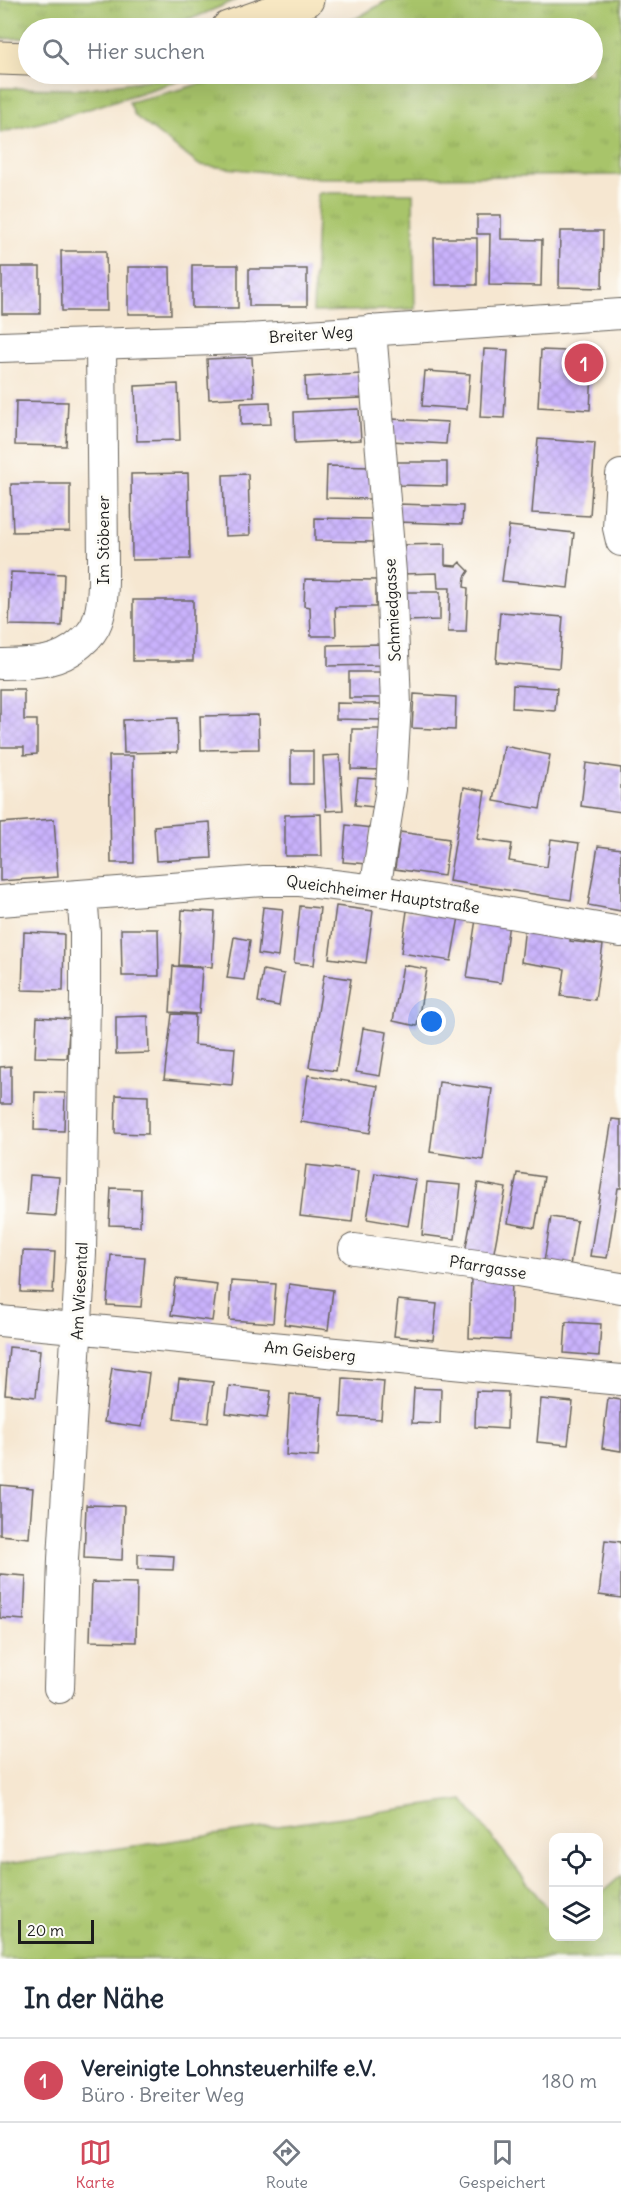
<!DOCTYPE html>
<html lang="de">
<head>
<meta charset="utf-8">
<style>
  body { margin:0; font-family:Delius,sans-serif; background:#f2f2f3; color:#1f2937 }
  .controls { position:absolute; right:18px; bottom:18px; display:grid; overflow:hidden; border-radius:12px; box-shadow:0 6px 24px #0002 }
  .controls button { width:54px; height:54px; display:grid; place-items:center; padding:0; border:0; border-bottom:2px solid #e0e1e3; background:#fff; color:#1f2937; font:30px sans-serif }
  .scale { position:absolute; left:18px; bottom:15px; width:76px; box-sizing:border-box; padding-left:6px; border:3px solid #1c1c1c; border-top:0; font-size:16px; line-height:21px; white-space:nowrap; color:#1c1c1c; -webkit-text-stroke:4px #fdfcf7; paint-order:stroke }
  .you { position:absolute; left:432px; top:1022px; width:21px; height:21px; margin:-15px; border:4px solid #fff; border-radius:50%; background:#1a73e8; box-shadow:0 0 0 9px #1a73e833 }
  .badge { display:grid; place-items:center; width:39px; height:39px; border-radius:50%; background:#d1495b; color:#fff; font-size:20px; font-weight:700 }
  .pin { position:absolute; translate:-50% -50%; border:3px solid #fff; box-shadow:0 2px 6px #0006 }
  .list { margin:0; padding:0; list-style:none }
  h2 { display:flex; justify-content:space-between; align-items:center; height:78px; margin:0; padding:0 24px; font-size:26px }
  h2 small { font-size:20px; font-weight:400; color:#747a83 }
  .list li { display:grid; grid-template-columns:39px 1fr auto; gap:18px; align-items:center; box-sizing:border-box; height:84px; padding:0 24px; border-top:2px solid #e0e1e3 }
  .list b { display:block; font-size:22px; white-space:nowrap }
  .list p { margin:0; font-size:20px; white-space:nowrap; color:#747a83 }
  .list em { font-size:20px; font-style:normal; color:#747a83 }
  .icon { flex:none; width:33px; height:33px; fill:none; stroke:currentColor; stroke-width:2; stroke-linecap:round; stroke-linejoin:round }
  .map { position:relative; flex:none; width:621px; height:1959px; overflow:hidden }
  .search { position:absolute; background:#fff; box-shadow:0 6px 24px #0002; left:18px; right:18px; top:18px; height:66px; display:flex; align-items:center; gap:15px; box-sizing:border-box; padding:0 21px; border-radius:33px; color:#747a83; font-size:22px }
  .sheet { height:162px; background:#fff }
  nav { display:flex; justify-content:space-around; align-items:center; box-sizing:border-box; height:84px; border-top:2px solid #e0e1e3; background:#fff; font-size:16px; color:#747a83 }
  nav a { display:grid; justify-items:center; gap:3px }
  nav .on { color:#d1495b }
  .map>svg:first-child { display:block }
  .grass { fill:url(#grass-tufts); stroke:#627044; stroke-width:1.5 }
  .building { fill:url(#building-cross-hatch) }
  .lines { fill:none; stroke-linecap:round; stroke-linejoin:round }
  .street-casing { stroke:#68635b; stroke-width:32 }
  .secondary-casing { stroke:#68635b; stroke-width:35 }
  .street { stroke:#fff; stroke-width:30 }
  .secondary { stroke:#f8e8c3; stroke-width:33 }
  .labels { text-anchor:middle; stroke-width:6; stroke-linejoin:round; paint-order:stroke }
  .street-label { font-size:16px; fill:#1c1c1c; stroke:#fdfcf7 }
</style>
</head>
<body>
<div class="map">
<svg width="621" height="1959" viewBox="0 0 621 1959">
  <defs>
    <pattern id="grass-tufts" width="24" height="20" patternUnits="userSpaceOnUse" patternTransform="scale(1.5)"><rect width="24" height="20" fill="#a8c46b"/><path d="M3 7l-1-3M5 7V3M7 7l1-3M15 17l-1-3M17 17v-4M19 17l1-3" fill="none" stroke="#90a85c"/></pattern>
    <pattern id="building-cross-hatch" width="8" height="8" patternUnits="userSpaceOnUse" patternTransform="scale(1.5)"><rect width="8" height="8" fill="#c9b2fc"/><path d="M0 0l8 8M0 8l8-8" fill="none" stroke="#ac98d7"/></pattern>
  </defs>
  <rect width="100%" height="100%" fill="#fdfcf7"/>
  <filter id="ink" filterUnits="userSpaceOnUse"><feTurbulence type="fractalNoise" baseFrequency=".0167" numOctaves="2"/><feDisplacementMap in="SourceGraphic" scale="12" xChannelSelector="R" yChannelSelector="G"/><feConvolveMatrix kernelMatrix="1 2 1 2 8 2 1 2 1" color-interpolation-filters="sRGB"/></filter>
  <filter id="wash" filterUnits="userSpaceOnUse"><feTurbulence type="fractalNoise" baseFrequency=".008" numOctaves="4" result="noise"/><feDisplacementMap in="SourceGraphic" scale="24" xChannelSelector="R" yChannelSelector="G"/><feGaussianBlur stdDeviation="1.35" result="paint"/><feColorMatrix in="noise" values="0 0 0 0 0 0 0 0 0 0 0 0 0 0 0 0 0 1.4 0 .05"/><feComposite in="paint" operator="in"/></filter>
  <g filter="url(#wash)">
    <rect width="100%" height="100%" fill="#f6e7d1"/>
    <path class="grass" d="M0,0H236L196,17L138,28H28V38L0,39Z
      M388,0H621V175L320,178L199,165L135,116L129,102L182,89L232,74H592V28H329L357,18Z
      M193,74H201L66,116L0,133V88L82,89Z
      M318,193H413L415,309L313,312Z
      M463,1800L553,1916L554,1936H598L599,1895L621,1876V1959H0V1865Z"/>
    <g id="blocks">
      <path class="building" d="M477,215H501V239L542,240L541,286L489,285L490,234H477Z
        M560,231H603L602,288L559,287Z
        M434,238H477V285H435Z
        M61,251H106L107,311H62Z
        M192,265H238V308H192Z
        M2,267H40V314H2Z
        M128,267H170L171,314H128Z
        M249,269H307V306H249Z
        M484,349L508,350L504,418L480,417Z
        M541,350L593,352L590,410L538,407Z
        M252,357L254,397L209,399L207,359Z
        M425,371L470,374L467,409L422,406Z
        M361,374L362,398L306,400L305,377Z
        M178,384L180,440L137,441L135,386Z
        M16,401L68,402L66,446L15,445Z
        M270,402L271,424L241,425V403Z
        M359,409L361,440L295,443L294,412Z
        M392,419L448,422L446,444L391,441Z
        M538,439L595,443L590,516L532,513Z
        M397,462H447V486L397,485Z
        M327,466L371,467L370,499L326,498Z
        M188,473L190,559L132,560L131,474Z
        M248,474L250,535L225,536L223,475Z
        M11,484H70V531L13,532Z
        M397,504L463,506L462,524L397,522Z
        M315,518L373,519V542L315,541Z
        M509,526L574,533L568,588L502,581Z
        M445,544V565L456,566L460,562L469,571L465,577L464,587L468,588L466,632H448L450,588H438L437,573L402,574V545Z
        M11,572L64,574L62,626L9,625Z
        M305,579L376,580V607H335L336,636H311L310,607L304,606Z
        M405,592H440V620L405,621Z
        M133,600H193V661H133Z
        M500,612L563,617L559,668L496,662Z
        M381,644L382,665L328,666V645Z
        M349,672H384L385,698H349Z
        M513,685L557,688L555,711L512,708Z
        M0,689H24V720H37V754L24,755V747H0Z
        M414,694L456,697L455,730L412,728Z
        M336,703L382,704L381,720L336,719Z
        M258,715L259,749L201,750L200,716Z
        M177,718L178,752L124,753L123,720Z
        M352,729H383L382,770L351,769Z
        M504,746L550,755L540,809L494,801Z
        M291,751H313V784H291Z
        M340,755L343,810L326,811L323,756Z
        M109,756H133L134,863H111Z
        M586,763L621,768V812L581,806Z
        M358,778L377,779L374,807L355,805Z
        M464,787L485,791L477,839L512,844L509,861L547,867L551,839L579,843L571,900L449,881Z
        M321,814L322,856H285V815Z
        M54,819L58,877L0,881V823Z
        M210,822L212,858L156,861L154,826Z
        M346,825L372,828L368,864L343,862Z
        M400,832L449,839L444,876L395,869Z
        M598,846L621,849V911L588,905Z
        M300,906L320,908L314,965L294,963Z
        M336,906L373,911L366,963L329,958Z
        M263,907L283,909L278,957L258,954Z
        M182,910L215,912L212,967L179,965Z
        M407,911L459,917L451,961L401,953Z
        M476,919L509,923L501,983L467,978Z
        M525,926L571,933L570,941L603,945L595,1000L561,996L565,969L521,962Z
        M121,929H158L159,976H122Z
        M24,932L64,934L63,991L22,990Z
        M234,937L250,940L244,980L227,978Z
        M403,965L427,969L417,1026L393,1021Z
        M173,966L202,968L199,1014L170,1012Z
        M263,970L284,974L279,1006L258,1002Z
        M324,975L351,979L336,1071L309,1067Z
        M172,1014L195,1015L194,1045L235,1048L232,1085L164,1079Z
        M148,1016L149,1053L116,1054V1017Z
        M37,1017L70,1019L67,1058L35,1057Z
        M363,1028L387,1032L380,1076L356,1072Z
        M11,1066V1104H0V1067Z
        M308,1075L378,1086L370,1133L301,1122Z
        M439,1082L492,1089L483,1160L430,1152Z
        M35,1092L65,1093L64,1131L34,1130Z
        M116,1095L148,1096V1134L115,1133Z
        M612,1119L621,1120V1188H618L607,1258L590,1256Z
        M306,1165L358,1171L352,1222L300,1216Z
        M375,1173L416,1180L408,1226L367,1219Z
        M517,1173L544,1177L535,1228L508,1223Z
        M30,1175L59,1177L56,1216L27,1214Z
        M427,1182L461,1185L455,1239L422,1235Z
        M478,1183L506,1188L493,1257L465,1252Z
        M111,1188L141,1189L140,1226L109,1225Z
        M551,1217L577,1221L570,1266L544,1262Z
        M23,1251L55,1252L53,1293L21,1292Z
        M111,1255L145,1257L141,1307L107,1305Z
        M471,1278L512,1279L510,1340L469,1338Z
        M176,1279L217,1284L212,1321L171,1315Z
        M231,1281L276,1284L273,1323L229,1320Z
        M289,1284L333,1290L328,1330L284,1324Z
        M398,1300L437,1304L433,1340L394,1336Z
        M566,1322L601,1324L599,1356L564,1353Z
        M9,1347L40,1350L36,1397L5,1394Z
        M112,1368L149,1373L142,1427L104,1422Z
        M179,1378L213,1382L208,1423L174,1419Z
        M343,1378L384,1381L381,1419L341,1417Z
        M229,1386L271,1391L267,1418L226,1413Z
        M414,1388L441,1389L440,1424L412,1423Z
        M476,1391L508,1392L507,1429L475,1427Z
        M290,1394L322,1397L318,1457L286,1455Z
        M608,1398L621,1400V1451L602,1448Z
        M541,1399L573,1402L568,1445L537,1442Z
        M0,1485L33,1488L29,1538L0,1535Z
        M86,1505L124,1506L122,1560L84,1558Z
        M605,1540L621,1542V1598L599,1595Z
        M138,1554L174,1556L173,1570L138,1569Z
        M0,1574L26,1576L24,1620L0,1618Z
        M92,1582L137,1583L136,1642L90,1641Z"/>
    </g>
  </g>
  <g filter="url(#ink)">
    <use href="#blocks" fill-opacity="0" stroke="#68635b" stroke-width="1.5"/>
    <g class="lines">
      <g class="street-casing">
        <path id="street" d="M371,330L391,573L396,705L391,789L375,890
          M0,347L246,339L621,314
          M621,475L618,528L621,541
          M0,664C30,663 56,665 80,644C87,638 94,631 97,622C104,604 103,581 103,561L101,344
          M0,901L264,881H300L375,890L621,932
          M354,1249L493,1267L621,1288
          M0,1321L621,1380
          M59,1688L63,1559L81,1253L85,998V932L82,895"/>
      </g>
      <g class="secondary-casing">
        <path id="secondary" d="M228,28L307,0
          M0,58L28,59"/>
      </g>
      <use href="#street" class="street"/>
      <use href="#secondary" class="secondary"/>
    </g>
  </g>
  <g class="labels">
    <g class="street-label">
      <text transform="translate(311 334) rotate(-4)" y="6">Breiter Weg</text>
      <text transform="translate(103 540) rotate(-90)" y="6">Im Stöbener</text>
      <text transform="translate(392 610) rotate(-93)" y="6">Schmiedgasse</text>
      <text transform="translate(383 894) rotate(8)" y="6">Queichheimer Hauptstraße</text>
      <text transform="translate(488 1267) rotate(9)" y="6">Pfarrgasse</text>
      <text transform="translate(79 1291) rotate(-87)" y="6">Am Wiesental</text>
      <text transform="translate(310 1351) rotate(6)" y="6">Am Geisberg</text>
    </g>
  </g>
</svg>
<div class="controls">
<button><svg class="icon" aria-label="locate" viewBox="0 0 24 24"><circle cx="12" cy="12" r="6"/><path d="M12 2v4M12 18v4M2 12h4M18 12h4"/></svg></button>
<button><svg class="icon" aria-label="layers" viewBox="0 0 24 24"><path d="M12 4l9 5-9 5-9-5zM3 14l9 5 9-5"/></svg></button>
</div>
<div class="scale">20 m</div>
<div class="you"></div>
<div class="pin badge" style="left:584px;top:363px">1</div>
<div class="search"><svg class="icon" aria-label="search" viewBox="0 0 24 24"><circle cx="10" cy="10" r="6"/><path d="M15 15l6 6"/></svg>Hier suchen</div>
</div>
<section class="sheet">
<h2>In der Nähe<small></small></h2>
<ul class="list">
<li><span class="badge">1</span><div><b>Vereinigte Lohnsteuerhilfe e.V.</b><p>Büro · Breiter Weg</p></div><em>180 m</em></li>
</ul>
</section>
<nav>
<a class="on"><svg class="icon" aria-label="map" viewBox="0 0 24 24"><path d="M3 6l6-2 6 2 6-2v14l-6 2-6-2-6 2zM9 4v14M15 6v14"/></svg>Karte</a>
<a><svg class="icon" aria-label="directions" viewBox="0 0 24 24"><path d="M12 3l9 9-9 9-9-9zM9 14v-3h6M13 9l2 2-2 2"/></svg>Route</a>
<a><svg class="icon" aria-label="saved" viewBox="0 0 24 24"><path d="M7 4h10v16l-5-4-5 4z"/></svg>Gespeichert</a>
</nav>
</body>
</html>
